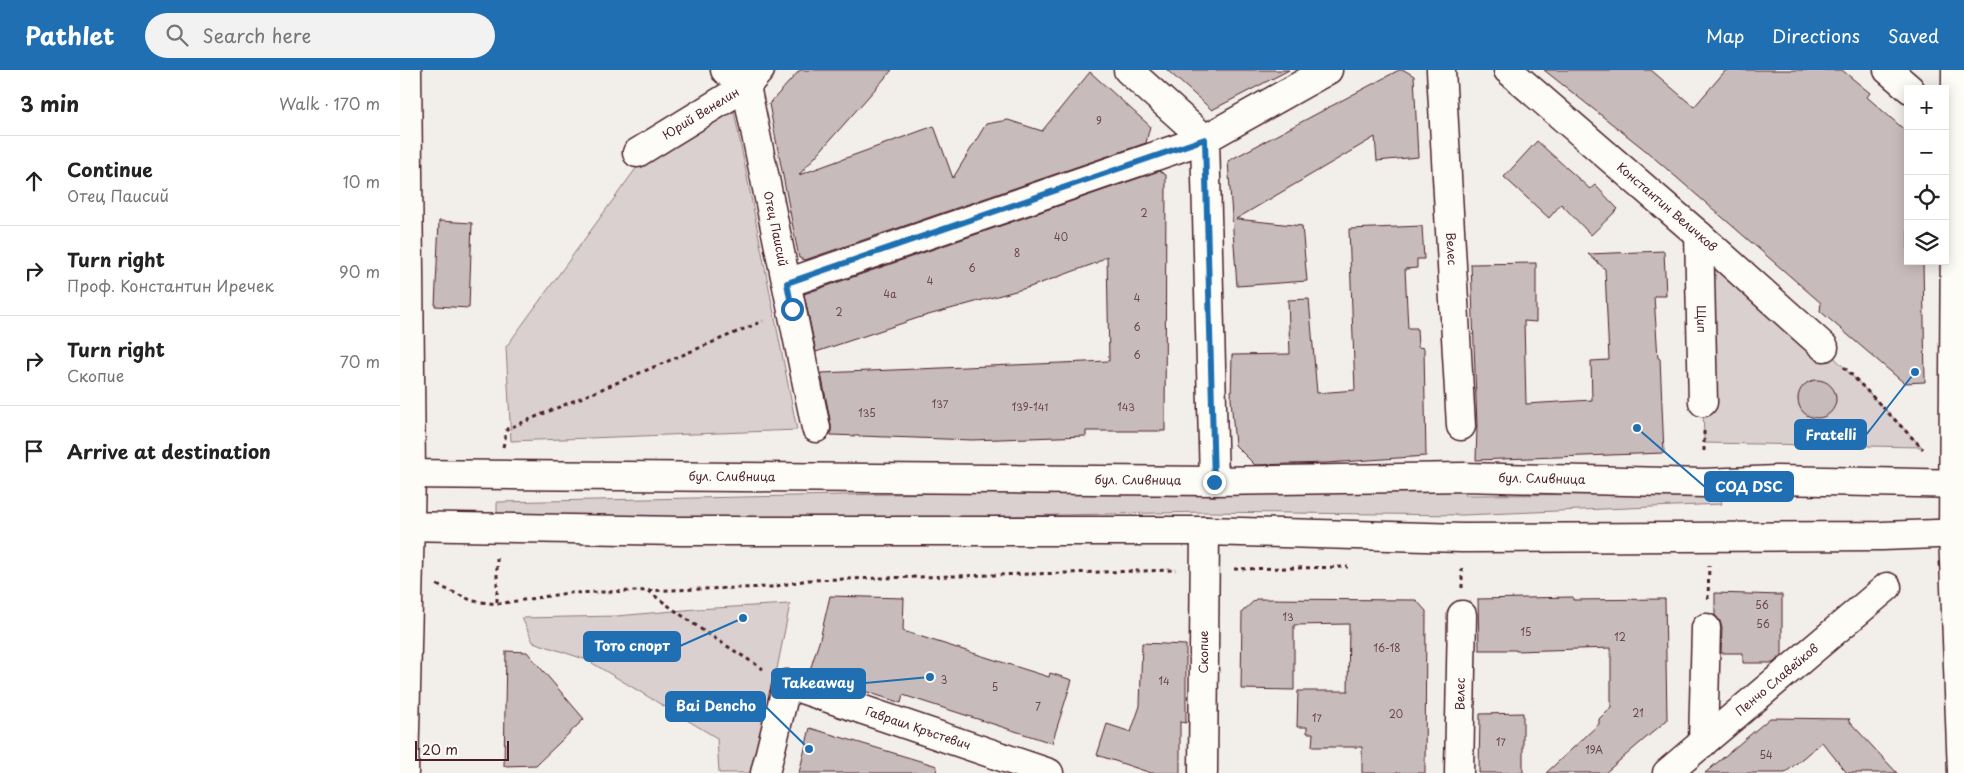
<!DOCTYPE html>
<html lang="en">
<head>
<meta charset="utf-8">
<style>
  body { margin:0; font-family:"Playpen Sans",sans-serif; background:#f2f2f2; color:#222 }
  .controls { position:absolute; right:15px; top:15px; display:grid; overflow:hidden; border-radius:0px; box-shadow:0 2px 12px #0003 }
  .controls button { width:45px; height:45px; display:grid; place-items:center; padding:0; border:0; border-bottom:1px solid #e0e0e0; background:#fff; color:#222; font:25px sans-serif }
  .scale { position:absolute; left:15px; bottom:12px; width:94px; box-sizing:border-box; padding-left:5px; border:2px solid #4a1f2b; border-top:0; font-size:14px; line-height:18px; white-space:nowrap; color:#4a1f2b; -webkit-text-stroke:4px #fdfcf7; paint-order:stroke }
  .stop { position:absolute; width:15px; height:15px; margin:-11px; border:4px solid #1f6fb2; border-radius:50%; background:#fff }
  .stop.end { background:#1f6fb2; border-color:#fff; box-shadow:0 1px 5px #0008 }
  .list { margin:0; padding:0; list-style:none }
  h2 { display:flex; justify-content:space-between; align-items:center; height:65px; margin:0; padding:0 20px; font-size:21px }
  h2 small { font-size:16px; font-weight:400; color:#767676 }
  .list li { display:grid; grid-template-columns:32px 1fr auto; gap:15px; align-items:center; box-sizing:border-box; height:90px; padding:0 20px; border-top:1px solid #e0e0e0 }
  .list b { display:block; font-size:19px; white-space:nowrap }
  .list p { margin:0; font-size:16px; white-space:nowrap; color:#767676 }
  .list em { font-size:16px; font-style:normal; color:#767676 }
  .icon { flex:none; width:28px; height:28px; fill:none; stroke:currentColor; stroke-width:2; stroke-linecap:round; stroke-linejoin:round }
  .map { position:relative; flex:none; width:1564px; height:703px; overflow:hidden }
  header { display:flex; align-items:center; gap:30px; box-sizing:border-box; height:70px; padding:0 25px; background:#1f6fb2; color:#fff }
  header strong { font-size:24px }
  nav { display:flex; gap:28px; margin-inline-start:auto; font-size:18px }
  .search { width:350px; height:45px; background:#f2f2f2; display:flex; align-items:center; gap:12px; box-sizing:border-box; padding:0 18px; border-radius:28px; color:#767676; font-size:19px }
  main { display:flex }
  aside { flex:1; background:#fff }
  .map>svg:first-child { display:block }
  .green { fill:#d9d0cf; stroke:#92787d }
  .building { fill:#c8bbbb; stroke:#4a1f2b }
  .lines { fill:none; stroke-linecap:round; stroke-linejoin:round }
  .street-casing { stroke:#4a1f2b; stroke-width:31 }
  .secondary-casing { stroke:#4a1f2b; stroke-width:31 }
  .path { stroke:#4a1f2b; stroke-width:3; stroke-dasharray:4 4; stroke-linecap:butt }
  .street { stroke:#fdfcf7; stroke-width:28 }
  .secondary { stroke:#fdfcf7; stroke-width:28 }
  .route { stroke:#1f6fb2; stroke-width:6 }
  .labels { text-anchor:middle; stroke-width:4.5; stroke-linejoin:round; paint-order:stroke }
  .number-label { font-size:10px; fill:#6a464f }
  .street-label { font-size:12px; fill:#4a1f2b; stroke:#fdfcf7 }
  .leader { fill:none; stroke:#1f6fb2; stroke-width:2 }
  .callout-dot { fill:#1f6fb2; stroke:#fdfcf7; stroke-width:2 }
  .callout { fill:#1f6fb2; stroke:#1f6fb2; stroke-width:2 }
  .callout-label { font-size:14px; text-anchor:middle; font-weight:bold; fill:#fff }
</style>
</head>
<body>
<header>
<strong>Pathlet</strong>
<div class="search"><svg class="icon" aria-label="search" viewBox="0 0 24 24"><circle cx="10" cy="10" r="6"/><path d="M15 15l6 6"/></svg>Search here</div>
<nav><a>Map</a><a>Directions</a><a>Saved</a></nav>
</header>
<main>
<aside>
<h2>3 min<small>Walk · 170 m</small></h2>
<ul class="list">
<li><svg class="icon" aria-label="ahead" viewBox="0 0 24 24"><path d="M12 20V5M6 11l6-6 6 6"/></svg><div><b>Continue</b><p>Отец Паисий</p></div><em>10 m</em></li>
<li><svg class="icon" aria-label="right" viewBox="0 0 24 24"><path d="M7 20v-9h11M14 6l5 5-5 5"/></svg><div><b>Turn right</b><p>Проф. Константин Иречек</p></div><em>90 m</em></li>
<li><svg class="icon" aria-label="right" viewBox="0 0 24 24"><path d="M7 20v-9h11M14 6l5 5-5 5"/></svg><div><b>Turn right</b><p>Скопие</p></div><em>70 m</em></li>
<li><svg class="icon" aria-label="arrive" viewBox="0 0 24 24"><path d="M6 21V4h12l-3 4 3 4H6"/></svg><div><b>Arrive at destination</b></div></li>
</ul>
</aside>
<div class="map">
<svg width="1564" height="703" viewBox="0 0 1564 703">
  <rect width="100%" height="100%" fill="#f2efeb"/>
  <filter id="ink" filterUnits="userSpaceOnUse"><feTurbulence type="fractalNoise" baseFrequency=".02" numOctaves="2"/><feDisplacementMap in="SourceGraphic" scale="10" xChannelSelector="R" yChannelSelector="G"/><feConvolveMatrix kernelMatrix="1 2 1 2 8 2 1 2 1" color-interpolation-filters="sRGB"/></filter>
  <g filter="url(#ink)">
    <path class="green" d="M334,41L397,360L111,371L106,277L237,97Z
      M1299,165L1424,277L1522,377L1304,373Z
      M1063,407L1064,425L1319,424L1322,434L1063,445L804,442L97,457V432L541,423L558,409Z
      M390,534L375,609L352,703H319L317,668L187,590L133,572L122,548L217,546L296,539Z"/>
    <path class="building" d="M400,0H492L399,105L534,56L553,108L586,54L608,50L642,61L690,2L750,56L746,73L405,190L399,188L369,34Z
      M767,0H889L812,40Z
      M999,0H1004L1014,6L1018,87L977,91L975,67L836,149L902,156L907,211L837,216L828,91Z
      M1144,0H1251L1294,37L1326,0H1442L1470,23L1467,27L1508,63V191H1523L1525,312L1504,313L1420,241L1421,233L1245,80Z
      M1137,71L1190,119L1195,115L1218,139L1191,165L1161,134L1149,148L1104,107Z
      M759,101L766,105L765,361H686V366L572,370L431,365V355L421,303L709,291L707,186L696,193L630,217L521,247L416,282L404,224Z
      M39,151L72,153L69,238L35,236Z
      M1022,156L1024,189H1017V198L1005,199L1008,258H1017L1018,277L1024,278L1026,386L927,393L855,395L835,375L831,329L832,285L890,284L888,230L909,229L917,323L955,320L949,159Z
      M1264,181L1266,226H1254L1258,288H1260L1264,383L1076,390L1077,355L1071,194L1136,193V252L1124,251L1126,334L1192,330L1191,291L1209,290L1205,199L1188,184Z
      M1398 329a19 19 0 1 1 38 0a19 19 0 1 1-38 0Z
      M1315,523L1382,525V585L1373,593H1343V583H1321L1322,558L1320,551L1315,545Z
      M430,526L504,528L503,561L649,607L650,603L672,610L652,673L503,625L501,633L409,603L420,569Z
      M1173,527V530L1265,529L1267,650L1205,703H1146L1199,654V649L1211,637V578L1116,581V580H1079L1078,529Z
      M856,529L1016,530L1026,541L1025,703H962V677H912L913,663H907V657H897L898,621H948L949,554L894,555V620L841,619L842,542Z
      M742,573L786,575V653L780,652V703H751L697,685L707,654L731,662L740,636Z
      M106,581L127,582L184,649L136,695L104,696Z
      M1123,643V703H1079L1080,644Z
      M1370,648L1450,649L1448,650L1497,703H1447L1422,672L1385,703H1305Z
      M410,658L537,696L536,703H399Z"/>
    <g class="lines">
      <g class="street-casing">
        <g id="street">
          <path id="s1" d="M325,0L346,16L416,358"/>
          <path d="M728,0L805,69L814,411"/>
          <path id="s2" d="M1041,0L1061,356"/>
          <path id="s3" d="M1108,0L1299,165L1424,277"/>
          <path d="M1488,0L1510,19"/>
          <path d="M1556,0L1553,463L1562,703"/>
          <path id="s4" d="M237,83L346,16L360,0"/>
          <path id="s5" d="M1299,165L1303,332"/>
          <path d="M387,213L805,69L928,0"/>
          <path d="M1303,673L1306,558"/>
          <path id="s6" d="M365,703L387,614L649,703"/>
          <path id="s7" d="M803,703L805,461"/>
          <path id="s8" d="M1059,703L1062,545"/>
          <path id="s9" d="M1267,703L1487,517"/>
        </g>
      </g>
      <g class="secondary-casing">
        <g id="secondary">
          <path id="s10" d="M0,404L814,411L1063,407L1304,413L1377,410L1564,414"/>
          <path d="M0,456L280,461H805L1062,468L1482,466L1564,463"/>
          <path d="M4,703L11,405L7,0"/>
        </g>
      </g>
      <path class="path" d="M1444,297L1523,379
        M1304,361V384
        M103,377L107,359L363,251
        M97,488V534
        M834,499L948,497
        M37,515L73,531L97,534L168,523L371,517L408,510L776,500
        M1062,518V496
        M248,521L305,562L363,599
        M1308,529L1309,495"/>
      <use href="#street" class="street"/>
      <use href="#secondary" class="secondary"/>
    </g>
  </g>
  <g class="lines" filter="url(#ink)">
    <path class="route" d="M392,239L387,213L805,69L814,412"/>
  </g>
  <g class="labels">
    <g class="number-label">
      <text x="699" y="55">9</text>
      <text x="744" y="147">2</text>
      <text x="661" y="171">40</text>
      <text x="617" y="187">8</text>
      <text x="572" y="202">6</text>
      <text x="530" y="215">4</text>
      <text x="490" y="228">4a</text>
      <text x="737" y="232">4</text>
      <text x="439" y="246">2</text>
      <text x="737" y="261">6</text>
      <text x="737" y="289">6</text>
      <text x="540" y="338">137</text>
      <text x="630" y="341">139-141</text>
      <text x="726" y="341">143</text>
      <text x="467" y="347">135</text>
      <text x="1362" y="539">56</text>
      <text x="888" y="551">13</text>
      <text x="1363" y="558">56</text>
      <text x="1126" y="566">15</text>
      <text x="1220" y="571">12</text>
      <text x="987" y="582">16-18</text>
      <text x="544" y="614">3</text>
      <text x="764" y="615">14</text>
      <text x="595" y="621">5</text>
      <text x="638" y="641">7</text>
      <text x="1238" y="647">21</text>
      <text x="996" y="648">20</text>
      <text x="917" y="652">17</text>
      <text x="1101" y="676">17</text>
      <text x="1194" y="684">19А</text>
      <text x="1366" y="689">54</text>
    </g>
    <g class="street-label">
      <text dy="4" stroke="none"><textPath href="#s4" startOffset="75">Юрий Венелин</textPath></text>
      <text dy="4" stroke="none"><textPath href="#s3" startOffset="210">Константин Величков</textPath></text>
      <text dy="4" stroke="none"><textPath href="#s1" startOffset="172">Отец Паисий</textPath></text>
      <text dy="4" stroke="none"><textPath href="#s2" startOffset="179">Велес</textPath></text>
      <text dy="4" stroke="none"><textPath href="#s5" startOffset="84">Щип</textPath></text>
      <text dy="4" stroke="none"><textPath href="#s10" startOffset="332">бул. Сливница</textPath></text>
      <text dy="4" stroke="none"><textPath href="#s10" startOffset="1142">бул. Сливница</textPath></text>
      <text dy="4" stroke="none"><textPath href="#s10" startOffset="738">бул. Сливница</textPath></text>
      <text dy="4" stroke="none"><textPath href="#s7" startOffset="121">Скопие</textPath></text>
      <text dy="4" stroke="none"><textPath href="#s9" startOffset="144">Пенчо Славейков</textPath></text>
      <text dy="4" stroke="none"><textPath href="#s8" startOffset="79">Велес</textPath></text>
      <text dy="4" stroke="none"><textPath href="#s6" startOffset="230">Гавраил Кръстевич</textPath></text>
    </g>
  </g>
  <path class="leader" d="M1515 302L1466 365M1237 358L1305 417M343 548L280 576M530 607L465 613M409 679L365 636"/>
  <g class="callout-dot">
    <circle cx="1515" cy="302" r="5"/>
    <circle cx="1237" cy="358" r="5"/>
    <circle cx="343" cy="548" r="5"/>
    <circle cx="530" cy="607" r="5"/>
    <circle cx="409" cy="679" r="5"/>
  </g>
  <g class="callout">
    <rect x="1395" y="350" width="71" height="29" rx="5"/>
    <rect x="1305" y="402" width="88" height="29" rx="5"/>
    <rect x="184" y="562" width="96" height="29" rx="5"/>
    <rect x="372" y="599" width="93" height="29" rx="5"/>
    <rect x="266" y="622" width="99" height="29" rx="5"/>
  </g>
  <g class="callout-label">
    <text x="1431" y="370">Fratelli</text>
    <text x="1349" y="422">СОД DSC</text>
    <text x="232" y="581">Тото спорт</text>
    <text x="418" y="618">Takeaway</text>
    <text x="316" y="641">Bai Dencho</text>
  </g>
</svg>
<div class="controls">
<button>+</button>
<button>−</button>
<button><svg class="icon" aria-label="locate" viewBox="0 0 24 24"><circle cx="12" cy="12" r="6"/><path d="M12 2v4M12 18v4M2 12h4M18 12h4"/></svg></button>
<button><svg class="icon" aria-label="layers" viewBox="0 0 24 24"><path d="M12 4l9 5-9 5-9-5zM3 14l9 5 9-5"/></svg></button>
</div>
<div class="scale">20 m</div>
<div class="stop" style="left:392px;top:239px"></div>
<div class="stop end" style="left:814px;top:412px"></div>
</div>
</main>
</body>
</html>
